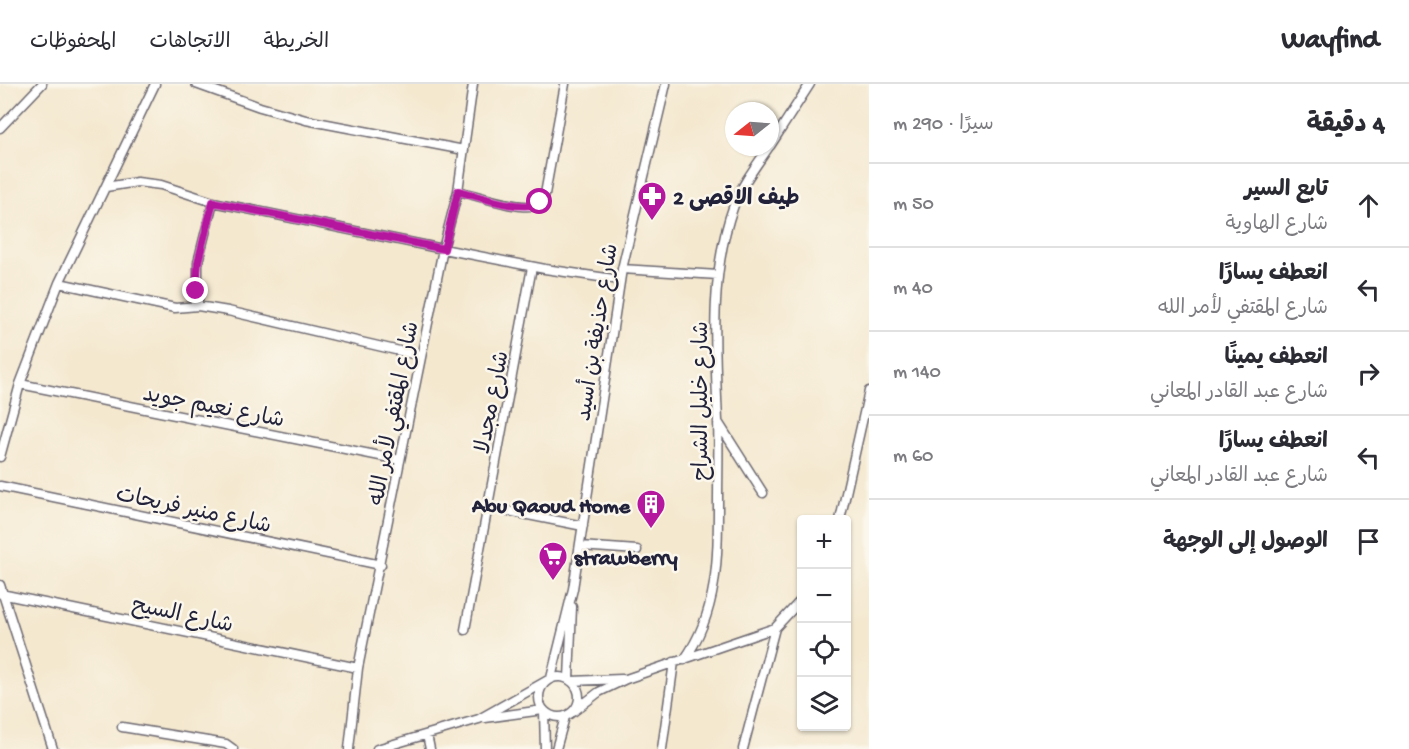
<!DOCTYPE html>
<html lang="ar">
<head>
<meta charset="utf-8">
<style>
  body { margin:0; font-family:"Gochi Hand","Playpen Sans Arabic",sans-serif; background:#f7f7f7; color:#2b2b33; direction:rtl }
  .controls { position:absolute; right:18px; bottom:18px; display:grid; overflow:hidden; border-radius:6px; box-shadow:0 2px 4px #0004 }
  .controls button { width:54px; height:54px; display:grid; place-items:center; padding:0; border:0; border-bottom:2px solid #e1e1e2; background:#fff; color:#2b2b33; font:30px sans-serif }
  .compass { position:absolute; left:725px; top:18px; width:54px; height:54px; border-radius:50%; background:#fff; box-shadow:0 2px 4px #0004; rotate:253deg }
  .stop { position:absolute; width:18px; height:18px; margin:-14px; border:4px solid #b5179e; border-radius:50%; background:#fff }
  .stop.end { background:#b5179e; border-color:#fff; box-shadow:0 2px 6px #0008 }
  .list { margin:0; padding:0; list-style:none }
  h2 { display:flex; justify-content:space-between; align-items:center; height:78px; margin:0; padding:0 24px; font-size:26px }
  h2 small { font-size:20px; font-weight:400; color:#7c7c81 }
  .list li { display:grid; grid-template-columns:39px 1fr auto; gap:18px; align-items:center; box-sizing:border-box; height:84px; padding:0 24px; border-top:2px solid #e1e1e2 }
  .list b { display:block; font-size:22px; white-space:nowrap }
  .list p { margin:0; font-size:20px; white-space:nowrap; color:#7c7c81 }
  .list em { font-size:20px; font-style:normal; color:#7c7c81 }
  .icon { flex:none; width:33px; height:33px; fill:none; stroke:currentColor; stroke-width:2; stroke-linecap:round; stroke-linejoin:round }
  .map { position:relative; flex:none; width:869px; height:665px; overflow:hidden; direction:ltr }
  header { display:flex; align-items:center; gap:36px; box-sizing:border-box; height:84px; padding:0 30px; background:#fff; border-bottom:2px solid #e1e1e2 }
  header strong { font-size:28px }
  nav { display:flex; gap:33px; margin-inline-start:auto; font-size:21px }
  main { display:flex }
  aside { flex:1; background:#fff }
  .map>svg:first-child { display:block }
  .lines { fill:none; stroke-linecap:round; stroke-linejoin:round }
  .minor-casing { stroke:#6c676f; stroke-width:11 }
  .minor { stroke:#fff; stroke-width:8 }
  .route { stroke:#b5179e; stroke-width:8 }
  .labels { text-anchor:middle; stroke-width:5; stroke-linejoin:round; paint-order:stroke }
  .poi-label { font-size:22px; font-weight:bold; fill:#22223b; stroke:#fbf7ec; text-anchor:start }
  .street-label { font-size:22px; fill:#22223b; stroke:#fbf7ec }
</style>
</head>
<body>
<header>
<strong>Wayfind</strong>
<nav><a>الخريطة</a><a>الاتجاهات</a><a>المحفوظات</a></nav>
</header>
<main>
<aside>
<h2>4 دقيقة<small>سيرًا · 290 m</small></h2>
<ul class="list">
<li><svg class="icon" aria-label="ahead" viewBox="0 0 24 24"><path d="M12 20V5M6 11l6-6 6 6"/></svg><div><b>تابع السير</b><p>شارع الهاوية</p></div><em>50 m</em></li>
<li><svg class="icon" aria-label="left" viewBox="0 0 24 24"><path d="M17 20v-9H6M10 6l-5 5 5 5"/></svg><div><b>انعطف يسارًا</b><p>شارع المقتفي لأمر الله</p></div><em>40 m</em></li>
<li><svg class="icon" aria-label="right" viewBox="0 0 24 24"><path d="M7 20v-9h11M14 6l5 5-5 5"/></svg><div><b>انعطف يمينًا</b><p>شارع عبد القادر المعاني</p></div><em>140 m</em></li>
<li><svg class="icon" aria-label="left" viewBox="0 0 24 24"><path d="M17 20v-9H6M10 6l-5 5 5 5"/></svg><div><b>انعطف يسارًا</b><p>شارع عبد القادر المعاني</p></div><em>60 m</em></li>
<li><svg class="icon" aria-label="arrive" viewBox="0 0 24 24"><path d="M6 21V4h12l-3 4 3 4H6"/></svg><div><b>الوصول إلى الوجهة</b></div></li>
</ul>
</aside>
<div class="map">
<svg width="869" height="665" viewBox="0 0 869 665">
  <rect width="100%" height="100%" fill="#fbf7ec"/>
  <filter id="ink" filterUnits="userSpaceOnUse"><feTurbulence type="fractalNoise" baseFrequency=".0167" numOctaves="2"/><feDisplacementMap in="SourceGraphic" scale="12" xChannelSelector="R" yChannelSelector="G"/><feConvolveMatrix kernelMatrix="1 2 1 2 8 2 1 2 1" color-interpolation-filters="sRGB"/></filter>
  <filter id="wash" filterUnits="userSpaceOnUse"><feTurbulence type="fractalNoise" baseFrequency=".008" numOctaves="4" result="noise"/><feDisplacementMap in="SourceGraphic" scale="24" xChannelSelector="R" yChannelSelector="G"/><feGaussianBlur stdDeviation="1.35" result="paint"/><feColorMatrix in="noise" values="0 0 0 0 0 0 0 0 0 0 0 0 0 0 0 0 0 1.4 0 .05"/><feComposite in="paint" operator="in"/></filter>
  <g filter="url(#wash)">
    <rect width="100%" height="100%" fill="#f4e8cf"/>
  </g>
  <g filter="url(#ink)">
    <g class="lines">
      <g class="minor-casing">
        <path id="minor" d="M196,0L260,23L306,36L464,66
          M0,44L42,0
          M770,62L810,0
          M106,103L137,98L161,101L213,118L443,165L545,185L620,196
          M458,107C475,111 521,127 536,121C541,119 543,115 545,110L565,0
          M622,185L718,191
          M59,199L175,224L198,222L228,227L421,272
          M198,222V178L213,118
          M20,300L400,376
          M718,338L763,409
          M0,373L20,300L59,199L155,0
          M0,402L381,481
          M488,423L583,442
          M840,436L869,307
          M580,462L637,466
          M0,501L53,665
          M1,510L358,584
          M465,546L532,183
          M684,576C718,529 718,474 718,419C718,392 719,364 718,337C715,267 709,189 734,121C742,100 756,82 769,63
          M539 613a20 20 0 1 1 40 0a20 20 0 1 1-40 0Z
          M551,594L573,505L622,185L666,0
          M569,595L572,523
          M571,597L622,595
          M544,627L545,665
          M573,628L599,608L626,595L775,544
          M485,634L543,626
          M122,643L226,660L233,665
          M427,651L430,665
          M349,665L358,584L443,165L458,107L473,0
          M377,665L479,635L548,596
          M556,665L565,633
          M662,665L674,578
          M743,665L775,544L802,515"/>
      </g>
      <use href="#minor" class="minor"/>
    </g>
  </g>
  <g class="lines" filter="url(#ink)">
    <path class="route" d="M196,207L198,178L213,118L444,165L458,107C478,112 524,129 540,118"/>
  </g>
  <defs>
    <g id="pharmacy-pin" transform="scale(1.5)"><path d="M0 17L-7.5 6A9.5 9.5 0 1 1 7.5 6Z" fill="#b5179e" stroke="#fbf7ec"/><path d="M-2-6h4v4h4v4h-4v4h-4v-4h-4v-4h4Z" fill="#fff"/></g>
    <g id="building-pin" transform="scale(1.5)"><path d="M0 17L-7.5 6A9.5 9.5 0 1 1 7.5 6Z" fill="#b5179e" stroke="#fbf7ec"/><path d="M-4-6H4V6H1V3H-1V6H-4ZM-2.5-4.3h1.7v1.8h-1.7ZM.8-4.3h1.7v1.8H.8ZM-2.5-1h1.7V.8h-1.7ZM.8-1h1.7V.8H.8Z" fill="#fff"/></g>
    <g id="supermarket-pin" transform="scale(1.5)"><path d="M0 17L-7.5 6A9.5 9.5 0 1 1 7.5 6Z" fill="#b5179e" stroke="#fbf7ec"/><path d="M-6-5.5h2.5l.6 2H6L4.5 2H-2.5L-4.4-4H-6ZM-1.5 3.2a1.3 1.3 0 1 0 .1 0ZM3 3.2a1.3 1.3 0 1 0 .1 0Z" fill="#fff"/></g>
  </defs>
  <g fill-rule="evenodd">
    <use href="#pharmacy-pin" x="652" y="112"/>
    <use href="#building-pin" x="651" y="420"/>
    <use href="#supermarket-pin" x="553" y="472"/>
  </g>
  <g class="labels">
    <g class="poi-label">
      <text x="673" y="120">طيف الاقصى 2</text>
      <text x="630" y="428" text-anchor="end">Abu Qaoud Home</text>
      <text x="574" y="480">strawberry</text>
    </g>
    <g class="street-label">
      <text transform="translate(595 248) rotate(-81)" y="8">شارع حذيفة بن أسيد</text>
      <text transform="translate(699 317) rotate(-90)" y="8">شارع خليل الشراح</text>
      <text transform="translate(490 318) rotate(-79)" y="8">شارع مجدلا</text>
      <text transform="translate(214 321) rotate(11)" y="8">شارع نعيم جويد</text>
      <text transform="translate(392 329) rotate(-79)" y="8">شارع المقتفي لأمر الله</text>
      <text transform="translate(194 424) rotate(12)" y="8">شارع منير فريحات</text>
      <text transform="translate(183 529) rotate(12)" y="8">شارع السيح</text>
    </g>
  </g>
</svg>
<div class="controls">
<button>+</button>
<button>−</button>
<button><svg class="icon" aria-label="locate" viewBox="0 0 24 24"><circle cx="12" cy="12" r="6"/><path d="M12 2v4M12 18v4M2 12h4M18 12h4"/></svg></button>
<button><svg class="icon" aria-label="layers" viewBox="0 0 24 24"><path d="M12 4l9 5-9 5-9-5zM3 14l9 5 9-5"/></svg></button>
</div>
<svg class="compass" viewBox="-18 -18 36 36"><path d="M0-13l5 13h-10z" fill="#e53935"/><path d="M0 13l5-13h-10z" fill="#7c7c81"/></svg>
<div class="stop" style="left:540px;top:118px"></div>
<div class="stop end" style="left:196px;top:207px"></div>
</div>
</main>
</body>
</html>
